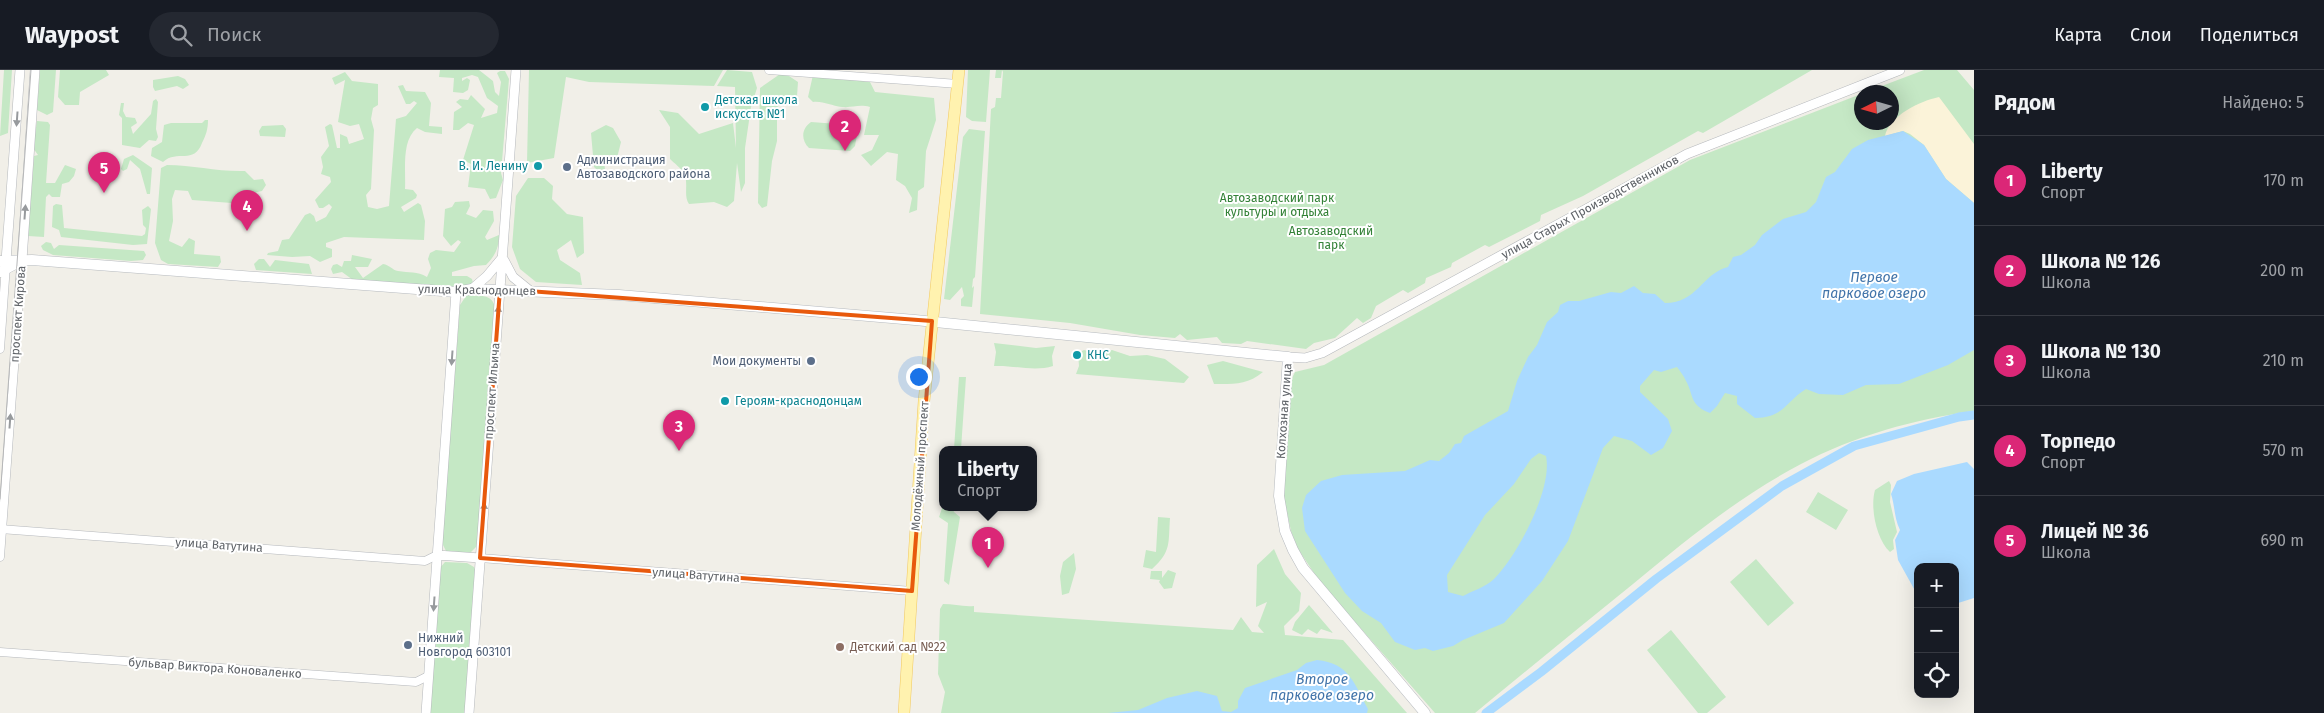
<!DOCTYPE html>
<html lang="ru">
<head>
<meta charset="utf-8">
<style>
  body { margin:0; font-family:"Fira Sans",sans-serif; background:#242831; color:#f1f3f6 }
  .controls { position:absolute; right:15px; bottom:15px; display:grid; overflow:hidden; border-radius:10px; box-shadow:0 5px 20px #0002 }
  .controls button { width:45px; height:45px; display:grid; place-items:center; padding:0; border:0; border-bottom:1px solid #363941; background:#171b24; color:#f1f3f6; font:25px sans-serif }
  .compass { position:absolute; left:1854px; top:15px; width:45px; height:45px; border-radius:50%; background:#171b24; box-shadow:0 5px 20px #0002; rotate:265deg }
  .you { position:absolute; left:918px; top:306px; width:18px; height:18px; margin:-12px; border:4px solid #fff; border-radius:50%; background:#1a73e8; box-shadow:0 0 0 8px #1a73e833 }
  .badge { display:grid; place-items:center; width:32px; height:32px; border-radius:50%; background:#db2777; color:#fff; font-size:16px; font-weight:700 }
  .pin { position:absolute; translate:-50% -41px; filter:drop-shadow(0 1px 2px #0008) }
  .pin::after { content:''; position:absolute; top:26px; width:18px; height:15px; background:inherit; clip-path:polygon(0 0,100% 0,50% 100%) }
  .popup { position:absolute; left:939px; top:376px; width:98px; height:65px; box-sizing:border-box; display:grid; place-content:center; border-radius:10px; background:#171b24; filter:drop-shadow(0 1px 4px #0005); font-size:16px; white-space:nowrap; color:#9ea1a6 }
  .popup b { font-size:19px; color:#f1f3f6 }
  .popup::after { content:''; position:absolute; left:50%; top:100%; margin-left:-10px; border:10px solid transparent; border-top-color:#171b24 }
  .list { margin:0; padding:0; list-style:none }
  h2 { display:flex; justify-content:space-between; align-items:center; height:65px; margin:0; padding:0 20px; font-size:21px }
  h2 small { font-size:16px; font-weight:400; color:#9ea1a6 }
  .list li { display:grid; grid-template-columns:32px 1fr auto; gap:15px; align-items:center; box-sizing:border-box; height:90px; padding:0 20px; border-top:1px solid #363941 }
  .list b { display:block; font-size:19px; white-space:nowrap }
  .list p { margin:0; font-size:16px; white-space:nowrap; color:#9ea1a6 }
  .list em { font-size:16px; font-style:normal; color:#9ea1a6 }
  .icon { flex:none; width:28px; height:28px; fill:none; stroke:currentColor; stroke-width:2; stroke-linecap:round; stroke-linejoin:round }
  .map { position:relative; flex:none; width:1974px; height:643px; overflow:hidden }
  header { display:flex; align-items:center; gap:30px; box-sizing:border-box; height:70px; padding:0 25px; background:#171b24; border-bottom:1px solid #363941 }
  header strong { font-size:24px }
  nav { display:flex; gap:28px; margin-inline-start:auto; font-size:18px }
  .search { width:350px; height:45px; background:#242831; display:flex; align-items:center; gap:12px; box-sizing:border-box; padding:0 18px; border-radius:28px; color:#9ea1a6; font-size:19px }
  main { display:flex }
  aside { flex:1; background:#171b24 }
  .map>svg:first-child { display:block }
  .green { fill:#c5e8c5 }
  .sand { fill:#fbf3d9 }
  .water { fill:#aadaff; fill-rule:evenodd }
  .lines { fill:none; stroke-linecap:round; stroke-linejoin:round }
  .canal { stroke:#aadaff; stroke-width:9 }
  .minor-casing { stroke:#b5b8bc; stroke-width:9 }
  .tertiary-casing { stroke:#b5b8bc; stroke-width:10 }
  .secondary-casing { stroke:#b6babf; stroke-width:11 }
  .primary-casing { stroke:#f2c960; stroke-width:12 }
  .minor { stroke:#fff; stroke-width:8 }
  .tertiary { stroke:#fff; stroke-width:9 }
  .secondary { stroke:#fff; stroke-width:10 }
  .primary { stroke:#fff2af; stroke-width:11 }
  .tram { stroke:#b6b7b8; stroke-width:1 }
  .oneway { fill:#979a9d }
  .marked { fill:none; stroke:#e8590c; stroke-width:4; stroke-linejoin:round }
  .culture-dot { fill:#0f9aa8; stroke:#fff; stroke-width:2 }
  .service-dot { fill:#5c6f8a; stroke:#fff; stroke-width:2 }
  .education-dot { fill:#8d6e63; stroke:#fff; stroke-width:2 }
  .labels { text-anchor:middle; stroke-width:4; stroke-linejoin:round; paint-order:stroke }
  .culture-label { font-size:12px; fill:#0d838f; stroke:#fff; text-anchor:start }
  .service-label { font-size:12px; fill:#4e5e75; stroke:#fff; text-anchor:start }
  .park-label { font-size:12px; fill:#348238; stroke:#fff }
  .street-label { font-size:12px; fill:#5f6368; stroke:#fff }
  .education-label { font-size:12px; fill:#785e54; stroke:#fff; text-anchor:start }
  .water-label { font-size:14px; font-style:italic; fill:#4174aa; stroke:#fff }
</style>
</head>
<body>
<header>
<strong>Waypost</strong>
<div class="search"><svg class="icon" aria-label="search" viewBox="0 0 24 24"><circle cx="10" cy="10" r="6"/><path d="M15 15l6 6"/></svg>Поиск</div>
<nav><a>Карта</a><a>Слои</a><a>Поделиться</a></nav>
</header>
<main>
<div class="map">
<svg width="1974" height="643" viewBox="0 0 1974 643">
  <rect width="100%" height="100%" fill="#f1efe8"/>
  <path class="green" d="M4,0H12L8,63L0,66Z
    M40,0H56L53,42L47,45L37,40Z
    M60,0H106L109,5L80,22L79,35H65L58,27Z
    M440,0H479L493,11L495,22L499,26L501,12L497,3L500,1H505L509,9L501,103L503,110L496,128L490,129L485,119L468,117L471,94L463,90L474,55L468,53L459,60H453L454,42L462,37L456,32L460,29L468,30L471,25L485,39L481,48L497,43L498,36L487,28L478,7L472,5L462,8V11L467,8L470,10L468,20L463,23L453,22L454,8L439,7Z
    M529,0H723L714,16L589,12L566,7L554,88L527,93Z
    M727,0L752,2L757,18L751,37L745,78V113L741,122L737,93L734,131L727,137L714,132L689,134C683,125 689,114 684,103C681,98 674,93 670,89V57L659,40L678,43L699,64L733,53L736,78L735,17L717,16Z
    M968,0H990L986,52L972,51L966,47Z
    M996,0H1812L1703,63L1698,61L1583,126L1541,145L1540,151L1489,177L1485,175L1452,193L1451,197L1426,208L1425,213L1408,223L1403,220L1376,236L1371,248L1363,253L1357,248L1335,268L1314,273L1306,279L1247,271L1241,274L1222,273L1217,267L1187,270L1180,264L1175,268L1140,265L1070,253L980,244L991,39L995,37L996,28H1001L1003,2L1002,0L1001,8H995Z
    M1924,0H1957L1974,20V341C1915,349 1854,366 1801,394C1740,426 1686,470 1633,514C1580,557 1527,600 1475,643H1435L1320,512L1298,479L1291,461L1284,428L1290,312L1295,302L1324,295L1690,90L1861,24L1862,52H1892V22H1866Z
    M345,2L352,11L378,14V35L373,38L371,49L374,60L371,119L366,125L368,137L377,139L389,136L396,49L406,46L417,33L414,31L410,34H406L398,16L403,15L406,21L425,22L431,33L429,56L442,57V64L425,62L417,58C401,71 406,100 405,119L413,120L417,125L416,128L401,137L404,142L418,133L421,135L425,151L424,170L344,167L326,173V177L332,179V187L320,192L310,186L292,187L267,185L268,183L278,181L282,170L289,169L305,145L310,143L314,146L316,152L326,147L332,137L329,134L323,138H319L315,130L331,112L330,107L321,104L323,97L321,87L329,76L325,57L330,54L332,55L337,78H340V64L347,67L349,74L364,69L359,54L350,56L338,52L345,10L335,15L332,8Z
    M783,2L798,12L797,26L777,37V71L772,91L767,136L762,138L758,133L760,18Z
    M813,5L870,12L875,22L934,28L936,50L926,81L924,117L918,121L917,140L909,143L912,128L905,116L896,110L898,84L887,82L871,96L861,85L872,80L879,65H864L870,37C858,34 853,38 842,37C831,36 824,31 813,32L808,27Z
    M178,6L185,9L189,15L183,19L177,16L155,21L153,17V10Z
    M156,29L158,32L156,59L158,67L156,71L149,70L140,78L122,75V48L119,45L121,33H124L123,41L126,47L135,48L137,53L131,57L133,64L151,44L153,31Z
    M205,50H208C208,59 206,65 202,73C194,95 177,79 163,92L151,86L152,78L162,72L164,55L171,53H202Z
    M37,51L48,52L50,55L46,113H55L65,95L76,99L74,106L69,112L62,114L60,127H52L49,124L46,127L44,167L28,166L34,86L38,85L33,78Z
    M811,52L851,55L857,65L855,76L850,81L809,78C801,70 801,59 811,52Z
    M283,55L286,59L285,67L260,66L259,61L262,56Z
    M606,55L613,58L621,72L617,88L604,91L606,108L594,97L591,63Z
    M969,59L985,61L975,207L973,209L972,218L974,216L972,237L961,236V229L964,226L962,217L950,230L944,229L963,67Z
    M133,85L152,98L150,124H147L140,99L130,90L127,99L123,101L121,99L124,89Z
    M167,95C193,95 219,102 245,101L254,110L263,109L266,115L262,121L249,124L245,134L192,130L188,121L175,120L172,129L173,151L169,171L182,177L189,168L195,171L194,184L220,186L221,192L218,197L168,194L161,190L155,173L161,98Z
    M528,108H544L553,116L552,129L567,144L583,147L584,183L577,188L571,170L557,180L560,190L580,203L582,215L536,212L520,199L512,177L516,126Z
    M469,131L470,136L466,144L476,148L483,140L493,141L494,151L485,167L487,170L499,165C499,178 495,186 486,195L474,196L452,202V206H467L472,209L473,213C464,219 457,220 447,215L440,217L353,210L342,202L333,204L331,199L333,195L337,194L342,197L344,191H351L352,185L372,189L368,197H355L363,208L383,194C390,195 392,200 398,201C409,203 417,201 427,207L431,198L428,189L430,183L436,180L454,182L461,172L458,170L451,176L443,166L445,139L452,137L455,132Z
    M56,134L62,135L64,158L142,166L145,164L146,158L143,155L142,140L148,136L151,139L147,174L133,175L61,167L59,160L52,157L53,136Z
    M46,172L51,173L54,179L59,175L144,181L146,185L143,190L131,191L53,185L43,180L41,176Z
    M259,189H264L270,197L275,190L309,194L312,204L256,200L254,194Z
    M472,225C483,226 493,225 495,238L478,471L476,477L470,483L446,481L442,473L460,235L466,226Z
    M994,273L1036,278L1055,276L1052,286L1053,296C1034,302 1014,295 994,296L996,282Z
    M1084,280L1100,284L1112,280L1130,286L1147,285L1165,289L1189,307L1184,313L1076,304L1079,296L1078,283Z
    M1223,291L1263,302C1247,315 1234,314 1214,314L1207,295Z
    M959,307H966L961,379H954Z
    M1889,411L1891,415L1890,432L1897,462L1893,470L1894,479L1890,482C1876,469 1870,437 1875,420Z
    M1818,422L1848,440L1836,460L1806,442Z
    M947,437H952L954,442L960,447L949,515L944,511L948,453L939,447L942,438Z
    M1158,447L1170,448C1168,473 1172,481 1152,499L1143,497L1146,480L1156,482Z
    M1274,479L1285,504L1301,523L1299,541L1284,556L1285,565L1343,570L1407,643H941L945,622L938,604L940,539L943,534C954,534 963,537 974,536V542L1233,560L1241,547L1252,562L1264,563L1258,556L1267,532L1256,537L1257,495Z
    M1074,483L1076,499L1069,523L1062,525L1060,506L1063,492Z
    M1756,489L1794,533L1768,556L1730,512Z
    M445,492L467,493L474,497L476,503L465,643H429L439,499Z
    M1168,500L1176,503L1172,518L1164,519L1159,512L1160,510L1150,509L1151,501H1162V508Z
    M1309,535L1333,563L1321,559L1317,564L1308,559L1302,565L1292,560L1295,552Z
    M1671,560L1726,627L1707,643H1698L1647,580Z"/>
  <path class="sand" d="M1939,27L1974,74V133L1946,109L1924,75L1910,64L1903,61L1885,66C1889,46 1920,31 1939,27Z"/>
  <path class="water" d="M1903,61L1924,75L1946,109L1974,133V280L1948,295L1899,314L1866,315L1843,325L1819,324L1806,319C1786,331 1784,348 1755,348L1737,334V326L1725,323L1717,336L1710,343C1689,335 1694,325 1686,311C1684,306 1680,301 1677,297L1661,302L1654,300L1640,316V322L1668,349L1672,361L1663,378L1651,385L1632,371L1614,366L1603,378L1568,471L1542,511L1504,553L1463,570L1453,576L1433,581L1425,578L1415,580L1395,572L1381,553L1362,541L1345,523L1305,461L1302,438L1306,425L1321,411L1342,405L1405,401L1430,390L1439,391L1449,383L1455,374L1461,373L1464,366L1508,341L1517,311L1528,287L1537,275L1547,252L1558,242L1560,235L1568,231H1579L1611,222L1621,223L1634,216L1643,223L1655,224L1665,233C1698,233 1701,204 1728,197L1733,187L1741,185L1755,175L1762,165L1783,149L1806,142L1816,132L1826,107L1835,102L1852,79L1868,70ZM1539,383L1546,386C1553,419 1517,486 1494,509C1486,517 1472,521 1463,526L1448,522L1447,505L1485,445L1514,414L1531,389Z
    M1967,392L1974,399V528L1955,534V497H1918V526L1898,490L1895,470L1900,460C1894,448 1895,436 1891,424L1897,411L1914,404Z
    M1317,590C1349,593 1354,613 1368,639L1367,643H1108L1138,640L1167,628L1197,621L1217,626L1222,641L1231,642L1238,638V631L1245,618L1297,600L1306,593Z"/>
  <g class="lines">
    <path class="canal" d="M1486,643L1541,602L1656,509L1782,416L1854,376L1959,347L1974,345"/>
    <g class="minor-casing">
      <path id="minor" d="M769,0L958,14
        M0,279L6,195
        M0,459L425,491L437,485
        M0,487L22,190
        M480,488L912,521
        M0,582L416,612L428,606"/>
    </g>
    <g class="tertiary-casing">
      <path id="tertiary" d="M22,190L35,0
        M504,190L513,207L529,220
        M6,191L20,0
        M472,219L487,206L502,188
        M1288,287L1305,288L1322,283L1687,84L1900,0
        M437,485L480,488
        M426,643L456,222
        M469,643L516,0"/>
    </g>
    <g class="secondary-casing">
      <path id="secondary" d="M0,191L32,190L456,222L472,219L619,225L915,250L1288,287L1279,426L1285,461L1293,480L1303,498L1425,643
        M0,202L21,191"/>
    </g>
    <g class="primary-casing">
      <path id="primary" d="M904,643L924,331L959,0"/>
    </g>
    <use href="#minor" class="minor"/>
    <use href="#tertiary" class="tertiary"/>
    <use href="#secondary" class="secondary"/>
    <use href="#primary" class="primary"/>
    <path class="tram" d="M0,429L31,0"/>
  </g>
  <defs><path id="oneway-solid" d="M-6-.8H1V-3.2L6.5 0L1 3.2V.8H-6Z" transform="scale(1.25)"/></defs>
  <g class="oneway">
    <use href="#oneway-solid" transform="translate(17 49) rotate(94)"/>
    <use href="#oneway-solid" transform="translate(25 142) rotate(-86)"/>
    <use href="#oneway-solid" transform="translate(498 243) rotate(-85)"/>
    <use href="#oneway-solid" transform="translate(452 288) rotate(94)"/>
    <use href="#oneway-solid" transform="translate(10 351) rotate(-86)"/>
    <use href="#oneway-solid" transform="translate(484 440) rotate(-86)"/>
    <use href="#oneway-solid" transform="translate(434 534) rotate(94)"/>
  </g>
  <path class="marked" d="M500,219L932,251L912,521L480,488Z"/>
  <g class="culture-dot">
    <circle cx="705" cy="37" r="5"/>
    <circle cx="538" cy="96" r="5"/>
    <circle cx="1077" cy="285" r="5"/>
    <circle cx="725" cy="331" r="5"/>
  </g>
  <g class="service-dot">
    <circle cx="567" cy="97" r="5"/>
    <circle cx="811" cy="291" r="5"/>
    <circle cx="408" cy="575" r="5"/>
  </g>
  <circle class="education-dot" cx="840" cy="577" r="5"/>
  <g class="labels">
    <g class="culture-label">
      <text x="715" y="34">Детская школа<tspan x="715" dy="14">искусств №1</tspan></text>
      <text x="528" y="100" text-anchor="end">В. И. Ленину</text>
      <text x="1087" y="289">КНС</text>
      <text x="735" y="335">Героям-краснодонцам</text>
    </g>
    <g class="service-label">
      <text x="577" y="94">Администрация<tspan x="577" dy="14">Автозаводского района</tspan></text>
      <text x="801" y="295" text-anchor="end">Мои документы</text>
      <text x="418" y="572">Нижний<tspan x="418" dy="14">Новгород 603101</tspan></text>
    </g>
    <g class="park-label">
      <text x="1277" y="132">Автозаводский парк<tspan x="1277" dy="14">культуры и отдыха</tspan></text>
      <text x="1331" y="165">Автозаводский<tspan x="1331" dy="14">парк</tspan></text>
    </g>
    <g class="street-label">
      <text transform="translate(1590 137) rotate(-29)" y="4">улица Старых Производственников</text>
      <text transform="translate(477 220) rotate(1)" y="4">улица Краснодонцев</text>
      <text transform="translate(18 244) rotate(-86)" y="4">проспект Кирова</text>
      <text transform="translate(492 321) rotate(-86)" y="4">проспект Ильича</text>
      <text transform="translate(1284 341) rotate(-86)" y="4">Колхозная улица</text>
      <text transform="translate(920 396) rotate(-86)" y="4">Молодёжный проспект</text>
      <text transform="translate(219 475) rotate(4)" y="4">улица Ватутина</text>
      <text transform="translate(696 505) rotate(4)" y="4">улица Ватутина</text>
      <text transform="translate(215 598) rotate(4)" y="4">бульвар Виктора Коноваленко</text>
    </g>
    <g class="education-label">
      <text x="850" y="581">Детский сад №22</text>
    </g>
    <g class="water-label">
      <text x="1874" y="212">Первое<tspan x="1874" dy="16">парковое озеро</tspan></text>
      <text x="1322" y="614">Второе<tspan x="1322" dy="16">парковое озеро</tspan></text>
    </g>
  </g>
</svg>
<div class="controls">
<button>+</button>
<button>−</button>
<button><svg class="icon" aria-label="locate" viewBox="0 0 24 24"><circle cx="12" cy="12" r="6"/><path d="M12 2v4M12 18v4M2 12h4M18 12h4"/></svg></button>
</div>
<svg class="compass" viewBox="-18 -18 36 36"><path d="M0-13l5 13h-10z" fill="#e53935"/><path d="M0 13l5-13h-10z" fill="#9ea1a6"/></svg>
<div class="you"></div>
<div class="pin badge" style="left:988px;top:498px">1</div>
<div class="popup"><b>Liberty</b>Спорт</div>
<div class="pin badge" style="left:845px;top:81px">2</div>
<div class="pin badge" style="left:679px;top:381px">3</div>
<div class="pin badge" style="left:247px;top:161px">4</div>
<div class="pin badge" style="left:104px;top:123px">5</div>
</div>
<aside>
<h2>Рядом<small>Найдено: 5</small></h2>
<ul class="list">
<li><span class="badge">1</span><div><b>Liberty</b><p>Спорт</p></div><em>170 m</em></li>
<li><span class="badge">2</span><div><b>Школа № 126</b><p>Школа</p></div><em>200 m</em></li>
<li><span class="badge">3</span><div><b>Школа № 130</b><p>Школа</p></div><em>210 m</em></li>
<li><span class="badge">4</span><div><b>Торпедо</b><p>Спорт</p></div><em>570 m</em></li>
<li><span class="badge">5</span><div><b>Лицей № 36</b><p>Школа</p></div><em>690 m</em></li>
</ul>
</aside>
</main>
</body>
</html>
